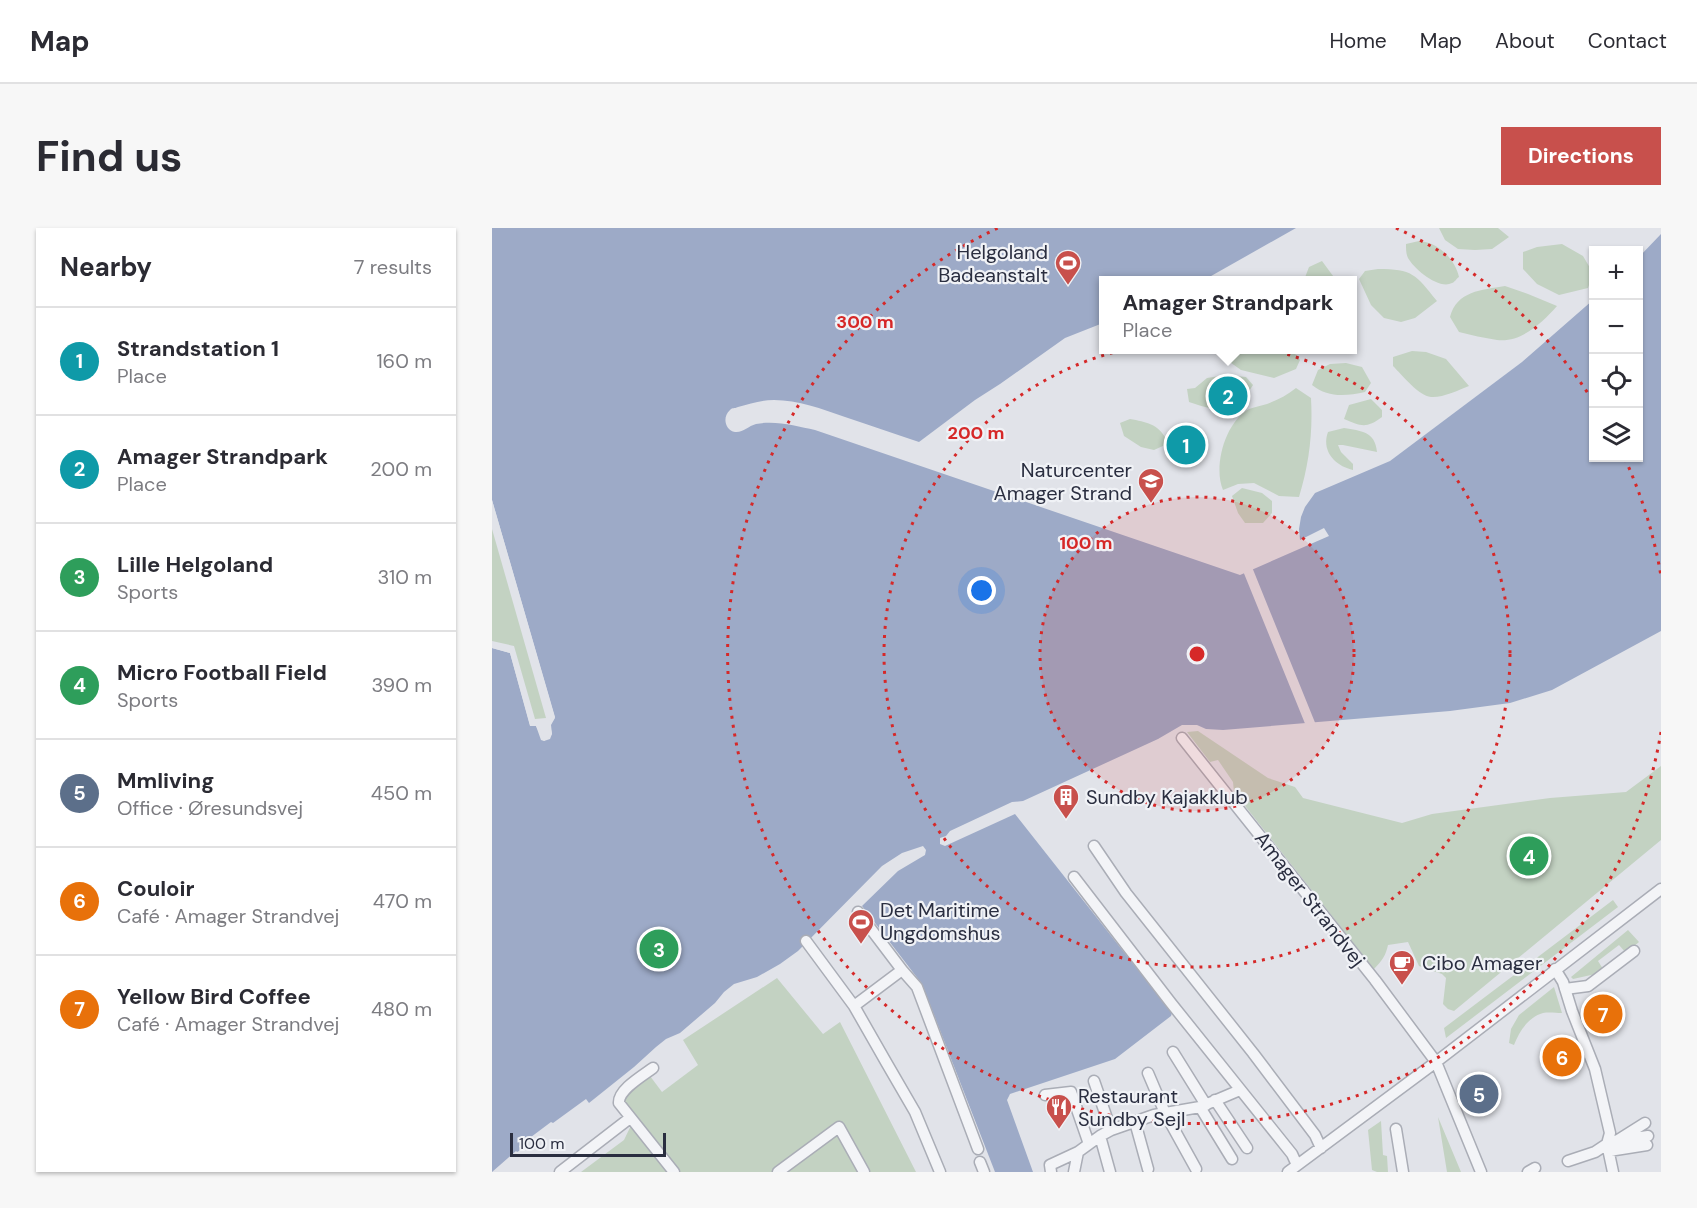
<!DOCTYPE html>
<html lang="en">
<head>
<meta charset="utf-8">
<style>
  body { margin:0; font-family:"DM Sans",sans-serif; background:#f7f7f7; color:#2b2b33 }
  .controls { position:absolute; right:18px; top:18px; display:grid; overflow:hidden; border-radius:0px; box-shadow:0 2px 4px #0004 }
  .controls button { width:54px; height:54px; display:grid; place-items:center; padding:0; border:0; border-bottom:2px solid #e1e1e2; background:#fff; color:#2b2b33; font:30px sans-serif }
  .scale { position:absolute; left:18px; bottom:15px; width:156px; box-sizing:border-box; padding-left:6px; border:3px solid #2a2e40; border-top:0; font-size:16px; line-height:21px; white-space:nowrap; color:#2a2e40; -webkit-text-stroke:4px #f0f2f6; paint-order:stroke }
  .you { position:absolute; left:490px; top:363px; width:21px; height:21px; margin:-15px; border:4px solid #fff; border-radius:50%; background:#1a73e8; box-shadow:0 0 0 9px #1a73e833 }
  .badge { display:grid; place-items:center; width:39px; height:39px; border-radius:50%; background:#c8504c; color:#fff; font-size:20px; font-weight:700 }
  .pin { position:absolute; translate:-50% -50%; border:3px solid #fff; box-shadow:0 2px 6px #0006 }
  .popup { position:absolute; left:607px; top:48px; width:258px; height:78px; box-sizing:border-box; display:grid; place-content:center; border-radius:0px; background:#fff; filter:drop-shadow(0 2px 4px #0005); font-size:20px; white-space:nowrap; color:#7c7c81 }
  .popup b { font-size:22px; color:#2b2b33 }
  .popup::after { content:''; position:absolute; left:50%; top:100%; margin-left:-12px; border:12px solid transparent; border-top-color:#fff }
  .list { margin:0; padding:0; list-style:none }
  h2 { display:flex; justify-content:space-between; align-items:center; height:78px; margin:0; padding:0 24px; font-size:26px }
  h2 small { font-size:20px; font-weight:400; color:#7c7c81 }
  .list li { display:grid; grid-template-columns:39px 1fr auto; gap:18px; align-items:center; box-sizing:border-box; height:108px; padding:0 24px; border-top:2px solid #e1e1e2 }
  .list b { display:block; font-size:22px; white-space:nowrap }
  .list p { margin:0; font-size:20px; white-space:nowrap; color:#7c7c81 }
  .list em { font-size:20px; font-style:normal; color:#7c7c81 }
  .icon { flex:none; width:33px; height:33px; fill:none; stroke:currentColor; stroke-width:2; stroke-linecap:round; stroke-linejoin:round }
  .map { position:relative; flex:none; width:1169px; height:944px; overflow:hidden; border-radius:0px }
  header { display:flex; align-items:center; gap:36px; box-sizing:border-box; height:84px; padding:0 30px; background:#fff; border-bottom:2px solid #e1e1e2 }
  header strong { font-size:28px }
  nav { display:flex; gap:33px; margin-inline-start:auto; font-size:21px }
  .intro { display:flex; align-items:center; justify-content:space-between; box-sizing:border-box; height:144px; padding:0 36px }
  h1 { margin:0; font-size:42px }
  .button { padding:15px 27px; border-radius:0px; background:#c8504c; color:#fff; font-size:21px; font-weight:700 }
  main { display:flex; gap:36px; padding:0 36px }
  aside { flex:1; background:#fff; border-radius:0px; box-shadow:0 2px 4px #0004 }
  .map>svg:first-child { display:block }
  .green { fill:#c3d2c2 }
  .water { fill:#9daac7 }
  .pier { fill:#e1e3e9 }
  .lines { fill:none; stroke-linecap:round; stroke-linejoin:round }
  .minor-casing { stroke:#aaadb6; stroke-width:13 }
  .minor { stroke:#f3f4f7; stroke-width:10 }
  .ring { fill:none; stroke:#d62828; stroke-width:3; stroke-dasharray:3 6 }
  .labels { text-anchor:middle; stroke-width:4.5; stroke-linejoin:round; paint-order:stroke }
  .poi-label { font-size:20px; fill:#2a2e40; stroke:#f0f2f6; text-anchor:start }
  .street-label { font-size:20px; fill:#2a2e40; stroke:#f0f2f6 }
  .centre { fill:#d62828; stroke:#f0f2f6; stroke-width:3 }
  .ring-label { font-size:18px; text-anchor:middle; font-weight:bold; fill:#d62828; stroke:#f0f2f6; stroke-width:4.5; stroke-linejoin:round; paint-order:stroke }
</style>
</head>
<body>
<header>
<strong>Map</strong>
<nav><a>Home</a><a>Map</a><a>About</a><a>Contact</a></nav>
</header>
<div class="intro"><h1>Find us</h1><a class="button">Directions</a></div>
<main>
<aside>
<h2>Nearby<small>7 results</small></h2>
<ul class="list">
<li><span class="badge" style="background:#0f9aa8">1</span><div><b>Strandstation 1</b><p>Place</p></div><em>160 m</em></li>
<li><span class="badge" style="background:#0f9aa8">2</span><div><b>Amager Strandpark</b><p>Place</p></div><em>200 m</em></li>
<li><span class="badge" style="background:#2e9e5b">3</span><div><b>Lille Helgoland</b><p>Sports</p></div><em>310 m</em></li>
<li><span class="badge" style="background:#2e9e5b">4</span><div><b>Micro Football Field</b><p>Sports</p></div><em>390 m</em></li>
<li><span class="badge" style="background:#5c6f8a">5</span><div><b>Mmliving</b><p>Office · Øresundsvej</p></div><em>450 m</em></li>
<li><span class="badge" style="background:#e8710a">6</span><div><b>Couloir</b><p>Café · Amager Strandvej</p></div><em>470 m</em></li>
<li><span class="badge" style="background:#e8710a">7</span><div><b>Yellow Bird Coffee</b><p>Café · Amager Strandvej</p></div><em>480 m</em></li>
</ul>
</aside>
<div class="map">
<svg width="1169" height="944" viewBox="0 0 1169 944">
  <rect width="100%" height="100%" fill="#e1e3e9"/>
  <path class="green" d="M947,0H1006L1017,9L1000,21L983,22L966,21L953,12Z
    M927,13C946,14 963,31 967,49C965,50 962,55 960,55C947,62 922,41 916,30C914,26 914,21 914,16Z
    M1070,16L1091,28L1101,45L1096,60L1067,67L1045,56L1031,41V24L1045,19Z
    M830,33L844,52H812L817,39Z
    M886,41C921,41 923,46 945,73L923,90L909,94L892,90L879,77L867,51L873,43Z
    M1013,58L1036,66L1065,78C1050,95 1029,115 1005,112C992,110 979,107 967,104L958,89C965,63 989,62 1013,58Z
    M738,122H800L808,132L804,141L782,150L749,142L735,132Z
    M920,123L934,124L954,131L977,158C967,162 950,170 939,169C927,168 910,147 901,138V129Z
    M854,135L870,139L879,155L873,164C854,168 836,170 820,157L826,142L838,136Z
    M734,147L754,149L761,157C742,187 729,185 697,174L695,161L703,160L715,150Z
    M804,160L819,170C821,205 817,236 807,269L787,268L762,255L746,256L731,262C721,239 733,194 757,181C762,179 769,178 775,176C786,172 795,167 804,160Z
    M879,171L890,182V189C874,201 869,198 852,191L857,177Z
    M638,191C654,194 666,196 674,211L673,217L662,222L649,219L632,208L628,195Z
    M852,200C869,203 883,203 885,224L851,217H846L849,224L861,236V242C843,238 829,223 836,204Z
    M750,260L770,265L780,273V285L771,295H753L746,285L740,268Z
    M0,301L54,490L43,491L22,418L0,413Z
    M706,503L776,550L803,559L811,570L910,595L940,586L1058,570L1134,564L1169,538V612L962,783L956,781L951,776L954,750L950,746L927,738L916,714L896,717C894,727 890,733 882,741L878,736L742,564L741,554L726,532L718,534L695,504Z
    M1121,672L1126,679L954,810L952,800Z
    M1136,702L1147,714L1134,725L1127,717L1106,733L1111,741L1108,745L1081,751L1079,749Z
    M285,750L331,806L348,794L424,944H89L132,912L144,887L130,871L158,848L170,864L206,837L191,812Z
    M1062,759L1070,785C1064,785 1057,784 1051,785C1036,789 1027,804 1022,817L1017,815L1019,801L1027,787Z
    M946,889L969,944H955Z
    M889,893L891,927L895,928L896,944H885L880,942L876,902Z"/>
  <path class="water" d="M0,0H804L712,52H612L611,95L573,110L508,156L483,172L427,214C402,206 378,197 353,189C330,181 306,172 282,172C269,172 258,176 246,179C242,181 241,179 238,182C230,189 233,202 243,204C251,205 256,198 264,196C283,192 305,198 323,202L748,347L837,308L832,300L808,312L807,301L809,289L813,279L823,265L898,233L1030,134L1101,72L1102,230H1146L1147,29L1169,6V403L1060,462L1018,475L958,483L731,502L714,501L705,497H690L666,511L531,573L520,574L458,603L454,608L448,610V616L453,618L523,586L680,785L679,788L623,831L518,866L515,872L541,944H503L430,756L370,678L406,643L433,627L434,622L431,618L410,625L390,638L306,723L288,736L265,749L242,756L232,764L223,775L188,805L174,811L164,819L142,839L97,875L94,871L61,895L59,894L27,918L29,922L25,924L24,923L0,944V420L18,425L38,497L44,498L52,513L60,506L58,497L63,489L0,272Z"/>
  <path class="pier" d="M0,272L63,490L59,497L60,506L58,511L52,513L49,512L44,498H38L18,425L0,420V417L21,424L41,495L46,496L51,509L56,508L57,506L56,496L60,489L0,283Z
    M760,339L824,497L814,498L751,343Z"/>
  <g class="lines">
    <g class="minor-casing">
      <path id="minor" d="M690,510L883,752L944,834L989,944
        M602,618L634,665L761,825L823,907L829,920
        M582,649L679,775L800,926L805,937
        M366,684L410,742
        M314,713L362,778L394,834L423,884L448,944
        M1063,741L1071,754L1080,783L1103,841L1118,905L1115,916L1121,944
        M1073,761L1096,758L1142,723
        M362,778L410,742L425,759L486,921
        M681,824L714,877
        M161,840C150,848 126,862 127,875L182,944
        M656,845L673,885L704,941
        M602,853L619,902
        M553,867L579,864L597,916
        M723,872L755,920
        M708,879L740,931
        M643,894L656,941
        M904,901L911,944
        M608,908L618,944
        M1130,912L1156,908
        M1117,923L1155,917
        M1076,933L1103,924L1115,916L1126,912L1153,895
        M488,934L492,944
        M68,944L138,890
        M286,944L347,899L372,944
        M559,944L558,937L586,924
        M582,944L586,924L608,908L619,902L662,887L708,879L748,862
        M796,944L944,834L1169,661
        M1036,944L1043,940"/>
    </g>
    <use href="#minor" class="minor"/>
  </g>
  <circle cx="705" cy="426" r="157" fill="#d62828" fill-opacity=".12"/>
  <g class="ring">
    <circle cx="705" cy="426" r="157"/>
    <circle cx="705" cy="426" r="313"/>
    <path d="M1169 504A470 470 0 1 1 506 0M904 0A470 470 0 0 1 1101 173M1133 231A470 470 0 0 1 1169 348"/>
  </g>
  <defs>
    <g id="stadium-pin" transform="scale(1.35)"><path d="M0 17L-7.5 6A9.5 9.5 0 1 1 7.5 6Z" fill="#c8504c" stroke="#f0f2f6"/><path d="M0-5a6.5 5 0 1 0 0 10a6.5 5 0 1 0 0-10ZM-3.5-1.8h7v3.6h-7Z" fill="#fff"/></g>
    <g id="school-pin" transform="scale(1.35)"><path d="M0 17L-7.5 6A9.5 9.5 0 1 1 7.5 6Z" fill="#c8504c" stroke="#f0f2f6"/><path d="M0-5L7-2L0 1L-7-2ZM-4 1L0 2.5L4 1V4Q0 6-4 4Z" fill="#fff"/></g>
    <g id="building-pin" transform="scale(1.35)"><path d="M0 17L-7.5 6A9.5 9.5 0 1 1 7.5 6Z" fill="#c8504c" stroke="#f0f2f6"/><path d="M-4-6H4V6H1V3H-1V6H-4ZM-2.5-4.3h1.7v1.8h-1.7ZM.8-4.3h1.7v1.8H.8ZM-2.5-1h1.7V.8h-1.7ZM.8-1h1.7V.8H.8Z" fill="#fff"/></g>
    <g id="cafe-pin" transform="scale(1.35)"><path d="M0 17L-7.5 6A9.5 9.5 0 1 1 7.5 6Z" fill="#c8504c" stroke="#f0f2f6"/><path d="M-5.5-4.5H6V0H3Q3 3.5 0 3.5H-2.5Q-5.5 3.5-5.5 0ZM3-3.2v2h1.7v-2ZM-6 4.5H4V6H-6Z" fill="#fff"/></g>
    <g id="restaurant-pin" transform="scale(1.35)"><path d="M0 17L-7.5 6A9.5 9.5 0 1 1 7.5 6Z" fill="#c8504c" stroke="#f0f2f6"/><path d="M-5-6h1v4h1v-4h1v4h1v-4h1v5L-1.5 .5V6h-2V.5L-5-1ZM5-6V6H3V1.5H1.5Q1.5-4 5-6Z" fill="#fff"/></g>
  </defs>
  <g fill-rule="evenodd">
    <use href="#stadium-pin" x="576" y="35"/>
    <use href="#school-pin" x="659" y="253"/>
    <use href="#building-pin" x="574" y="569"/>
    <use href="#stadium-pin" x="369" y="694"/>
    <use href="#cafe-pin" x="910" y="735"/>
    <use href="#restaurant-pin" x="567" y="879"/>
  </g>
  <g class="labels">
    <g class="poi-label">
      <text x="556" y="31" text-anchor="end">Helgoland<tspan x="556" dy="23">Badeanstalt</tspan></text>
      <text x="640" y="249" text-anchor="end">Naturcenter<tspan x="640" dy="23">Amager Strand</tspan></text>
      <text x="594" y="576">Sundby Kajakklub</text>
      <text x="388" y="689">Det Maritime<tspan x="388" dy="23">Ungdomshus</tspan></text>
      <text x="930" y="742">Cibo Amager</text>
      <text x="586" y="875">Restaurant<tspan x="586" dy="23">Sundby Sejl</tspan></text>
    </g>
    <g class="street-label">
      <text transform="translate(818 671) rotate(52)" y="7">Amager Strandvej</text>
    </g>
  </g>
  <circle cx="705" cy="426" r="9" class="centre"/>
  <g class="ring-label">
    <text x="373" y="100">300 m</text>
    <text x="484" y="211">200 m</text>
    <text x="594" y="321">100 m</text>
  </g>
</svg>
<div class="controls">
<button>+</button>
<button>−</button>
<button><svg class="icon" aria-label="locate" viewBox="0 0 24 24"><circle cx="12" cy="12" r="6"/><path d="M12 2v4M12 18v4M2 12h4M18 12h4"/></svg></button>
<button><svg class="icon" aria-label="layers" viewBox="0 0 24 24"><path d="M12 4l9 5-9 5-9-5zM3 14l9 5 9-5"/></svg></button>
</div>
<div class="scale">100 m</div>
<div class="you"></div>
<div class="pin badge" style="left:694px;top:217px;background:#0f9aa8">1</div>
<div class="pin badge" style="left:736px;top:168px;background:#0f9aa8">2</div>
<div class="popup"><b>Amager Strandpark</b>Place</div>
<div class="pin badge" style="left:167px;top:721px;background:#2e9e5b">3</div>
<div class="pin badge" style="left:1037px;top:628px;background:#2e9e5b">4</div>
<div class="pin badge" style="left:987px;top:866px;background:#5c6f8a">5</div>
<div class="pin badge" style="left:1070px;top:829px;background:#e8710a">6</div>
<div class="pin badge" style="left:1111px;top:786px;background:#e8710a">7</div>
</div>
</main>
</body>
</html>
